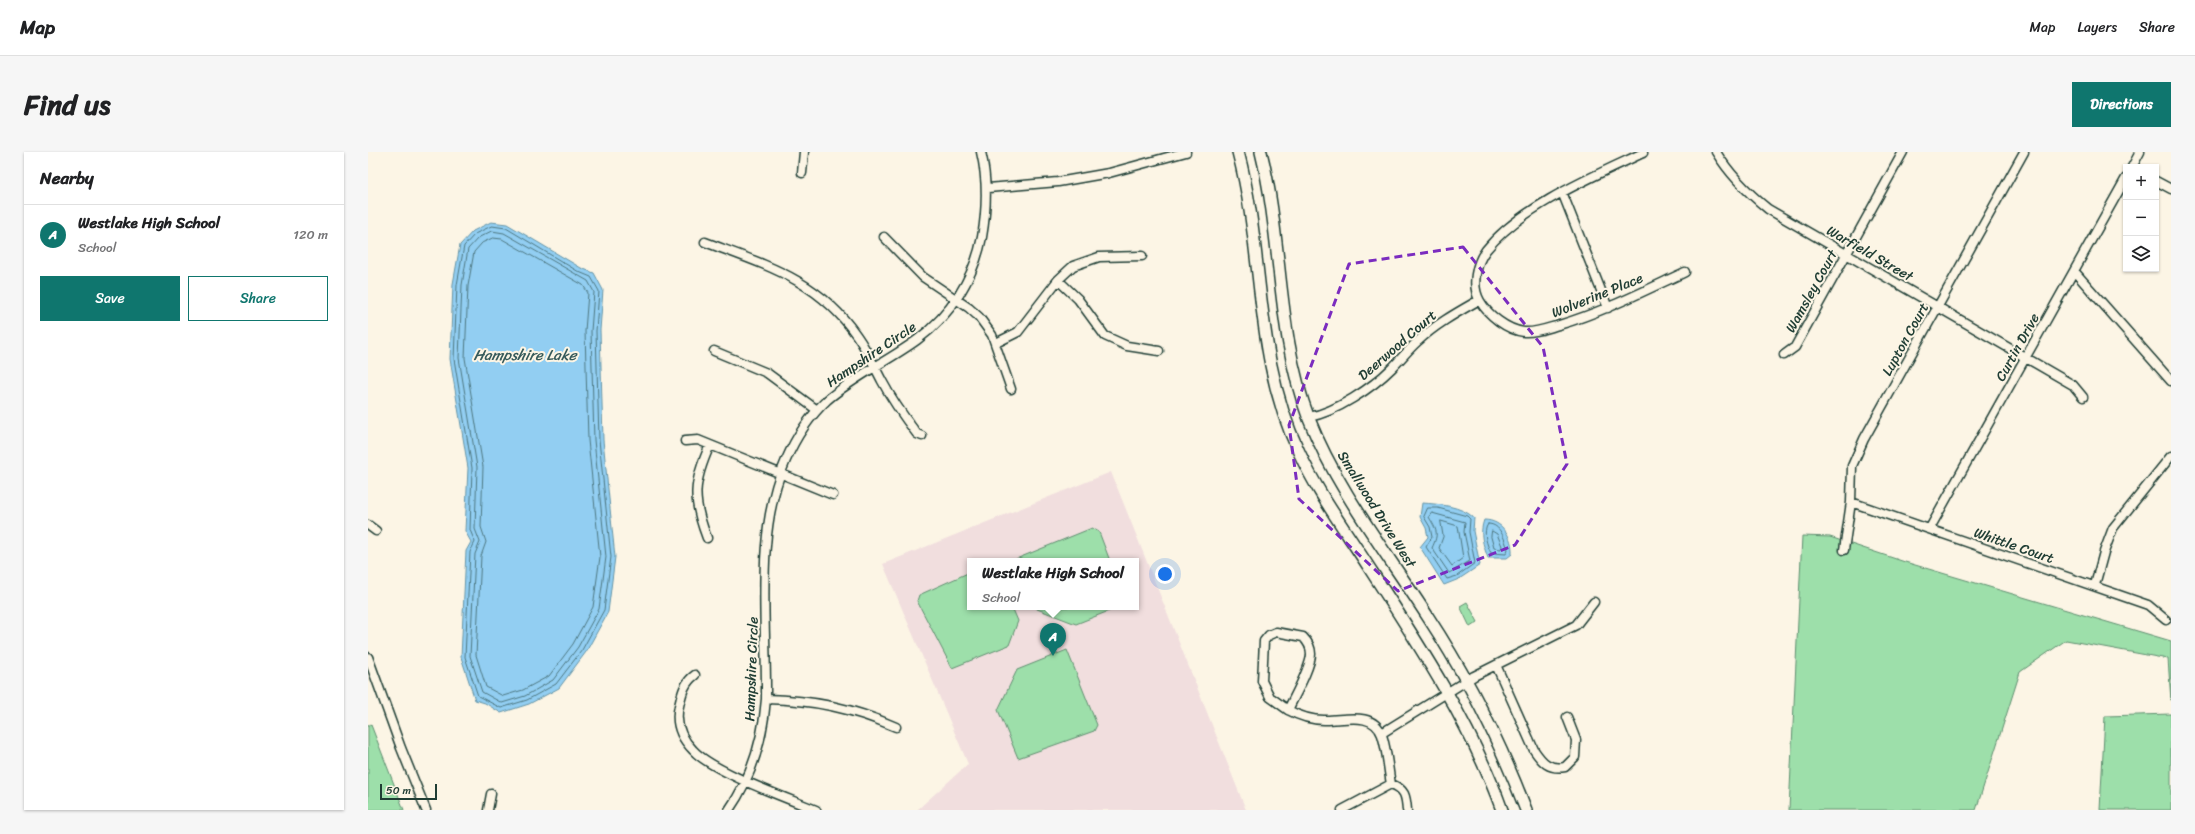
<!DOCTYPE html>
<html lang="en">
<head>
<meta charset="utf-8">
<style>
  body { margin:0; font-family:Sriracha,sans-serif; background:#f6f6f6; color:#202124 }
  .controls { position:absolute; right:12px; top:12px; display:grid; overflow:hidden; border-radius:0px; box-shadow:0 1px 3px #0004 }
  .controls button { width:36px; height:36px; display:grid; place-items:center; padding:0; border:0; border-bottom:1px solid #e0e0e0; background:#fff; color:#202124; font:20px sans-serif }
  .scale { position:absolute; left:12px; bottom:10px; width:57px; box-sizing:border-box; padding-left:4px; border:2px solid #1f3d34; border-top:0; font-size:11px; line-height:14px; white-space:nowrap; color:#1f3d34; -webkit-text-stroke:3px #fcf5e5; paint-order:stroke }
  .you { position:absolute; left:797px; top:422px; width:14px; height:14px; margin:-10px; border:3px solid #fff; border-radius:50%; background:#1a73e8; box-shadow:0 0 0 6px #1a73e833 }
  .badge { display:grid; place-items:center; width:26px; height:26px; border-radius:50%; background:#0f766e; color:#fff; font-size:13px; font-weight:700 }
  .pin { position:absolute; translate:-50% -33px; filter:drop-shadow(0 1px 2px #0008) }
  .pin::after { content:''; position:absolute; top:21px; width:14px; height:12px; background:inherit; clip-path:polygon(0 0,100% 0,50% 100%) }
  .popup { position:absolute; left:599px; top:406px; width:172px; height:52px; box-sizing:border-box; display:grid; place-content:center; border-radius:0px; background:#fff; filter:drop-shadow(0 1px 3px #0005); font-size:13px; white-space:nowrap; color:#757577 }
  .popup b { font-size:15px; color:#202124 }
  .popup::after { content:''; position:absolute; left:50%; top:100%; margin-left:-8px; border:8px solid transparent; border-top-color:#fff }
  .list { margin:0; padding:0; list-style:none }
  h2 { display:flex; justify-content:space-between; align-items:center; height:52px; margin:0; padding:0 16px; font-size:17px }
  h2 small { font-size:13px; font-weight:400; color:#757577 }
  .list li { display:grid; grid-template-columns:26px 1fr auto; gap:12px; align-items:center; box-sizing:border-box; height:60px; padding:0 16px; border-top:1px solid #e0e0e0 }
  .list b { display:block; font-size:15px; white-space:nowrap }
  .list p { margin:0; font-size:13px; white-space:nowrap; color:#757577 }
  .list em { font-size:13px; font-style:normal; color:#757577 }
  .actions { display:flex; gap:8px; padding:12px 16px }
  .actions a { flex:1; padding:9px 0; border:1px solid #0f766e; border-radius:0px; text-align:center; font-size:14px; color:#0f766e }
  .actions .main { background:#0f766e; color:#fff }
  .icon { flex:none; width:22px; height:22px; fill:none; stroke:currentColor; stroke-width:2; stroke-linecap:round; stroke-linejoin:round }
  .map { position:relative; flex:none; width:1803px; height:658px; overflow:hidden; border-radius:0px }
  header { display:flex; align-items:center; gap:24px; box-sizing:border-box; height:56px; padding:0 20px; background:#fff; border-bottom:1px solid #e0e0e0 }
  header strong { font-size:19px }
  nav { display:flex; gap:22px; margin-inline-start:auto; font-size:14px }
  .intro { display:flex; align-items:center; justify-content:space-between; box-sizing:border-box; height:96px; padding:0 24px }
  h1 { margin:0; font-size:28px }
  .button { padding:10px 18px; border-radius:0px; background:#0f766e; color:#fff; font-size:14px; font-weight:700 }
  main { display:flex; gap:24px; padding:0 24px }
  aside { flex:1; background:#fff; border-radius:0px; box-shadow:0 1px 3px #0004 }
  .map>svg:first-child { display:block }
  .built { fill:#f1dede; fill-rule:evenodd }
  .green { fill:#9ddfaa; stroke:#5e8e6f }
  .water { fill:#92cef2; stroke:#6494a6 }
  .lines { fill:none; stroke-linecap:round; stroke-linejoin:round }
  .shore { stroke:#4d7780; stroke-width:1 }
  .street-casing { stroke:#1f3d34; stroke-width:11 }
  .secondary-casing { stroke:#1f3d34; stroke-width:14 }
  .street { stroke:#fcf5e5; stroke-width:8 }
  .secondary { stroke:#fcf5e5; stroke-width:11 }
  .marked { fill:none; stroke:#7b2cbf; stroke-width:3; stroke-dasharray:8 5; stroke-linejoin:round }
  .labels { text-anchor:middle; stroke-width:4; stroke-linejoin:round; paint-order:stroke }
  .street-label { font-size:14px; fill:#1f3d34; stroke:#fcf5e5 }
  .water-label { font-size:15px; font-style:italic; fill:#365a5a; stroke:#fcf5e5 }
</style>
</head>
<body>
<header>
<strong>Map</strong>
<nav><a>Map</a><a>Layers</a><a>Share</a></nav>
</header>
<div class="intro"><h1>Find us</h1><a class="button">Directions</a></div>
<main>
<aside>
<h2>Nearby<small></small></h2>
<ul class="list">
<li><span class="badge">A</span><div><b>Westlake High School</b><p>School</p></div><em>120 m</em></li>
</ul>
<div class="actions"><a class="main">Save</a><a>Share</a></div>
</aside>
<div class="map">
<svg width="1803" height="658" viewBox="0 0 1803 658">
  <rect width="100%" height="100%" fill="#fcf5e5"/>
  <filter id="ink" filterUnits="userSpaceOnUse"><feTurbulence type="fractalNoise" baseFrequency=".025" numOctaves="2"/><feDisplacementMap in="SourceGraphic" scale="8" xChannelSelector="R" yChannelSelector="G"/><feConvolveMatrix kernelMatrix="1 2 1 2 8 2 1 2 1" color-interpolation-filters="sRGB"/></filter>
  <g filter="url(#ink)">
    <path class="built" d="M743,320L878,658H549L600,612L515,412ZM602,409H768V455H602Z"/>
    <path class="green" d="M724,376L731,380L742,409H649L648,407Z
      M1434,384L1462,385L1537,410L1803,489V549L1800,507L1698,488L1652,520L1608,658H1421Z
      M602,420V455H644L650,469L641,493L584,516L549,449L551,443Z
      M1099,450L1110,470L1102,475L1092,454Z
      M668,455H751L708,472L669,457Z
      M699,498L729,573L726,579L650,606L630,558L649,518Z
      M1803,562V658H1732L1737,564Z
      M3,572V573L36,658H0V574Z"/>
    <path class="water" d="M123,70L139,72L213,116L226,121L235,138L232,178L235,288L247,405L240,460L218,500L191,536L161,552L133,561L117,551L107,548L93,505L98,399L103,390L97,379L100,316L82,207L85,132L92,93L105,79Z
      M1054,351C1070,352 1094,354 1106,366L1105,379L1112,413L1091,427L1076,433L1052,395L1060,385L1058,376L1052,365Z
      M1116,368C1134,368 1145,385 1144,402L1139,406H1120C1115,393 1111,381 1116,368Z"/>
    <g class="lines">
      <path class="shore" d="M124,74L138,76L211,120L223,125L231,139L228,179L231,288L243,405L236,458L214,498L188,532L159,548L133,556L110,544L97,505L102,400L107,390L102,378L104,316L86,207L89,133L96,94L107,82Z
        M124,79L136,81L220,129L226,140L223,179L226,288L238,405L231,457L210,495L185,528L157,544L134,551L114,540L102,504L107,402L112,390L107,377L109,315L91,206L94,133L100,97L110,86Z
        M125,86L134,87L215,133L220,141L217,179L220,288L232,405L225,455L205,492L181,524L155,538L135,544L118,535L108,503L113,404L118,390L113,375L115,315L97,206L100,134L106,100L114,91Z
        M1060,356H1070L1099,364L1102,367L1101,380L1107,411L1089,424L1079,427L1058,395L1064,385L1062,375L1056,365Z
        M1064,361L1097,370L1096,380L1102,409L1081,421L1064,396C1071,381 1069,379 1061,365Z
        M1073,369L1090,374L1095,406L1084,414L1071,396L1075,385Z
        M1120,372C1133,372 1136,387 1140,397L1138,402L1123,401C1119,393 1114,380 1120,372Z
        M1124,379L1129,382L1134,394L1133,397L1126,396L1123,385Z"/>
      <g class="street-casing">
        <path id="street" d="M1348,0C1362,23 1379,40 1400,57L1705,233L1715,245
          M1275,1C1226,24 1152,55 1118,98C1108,111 1103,134 1112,149C1120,163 1139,178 1156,180C1168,181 1180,176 1191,173C1235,160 1276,139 1317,120
          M1764,15L1772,0
          M434,21L436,0
          M1788,29L1803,37
          M620,36L690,30L741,21L818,0
          M1194,40L1240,156
          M516,85L555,125L601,156L611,165L624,183L643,237
          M337,90C397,113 450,127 489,184C499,198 506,214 514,229C524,248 536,265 549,282L554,284
          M1706,119L1803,229
          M690,128L710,147L737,184L759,194L791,199
          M628,191L650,180L690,128L705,114L731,105L774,104
          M346,199L399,221L449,258
          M1416,203L1427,195L1535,0
          M941,265C968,260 1004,236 1024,216C1033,207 1041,197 1050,189C1068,172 1090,160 1111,148
          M317,289L330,288L465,343
          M1483,350L1780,453L1798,468
          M0,373L8,379
          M1562,376L1758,26
          M339,386C324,347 325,331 342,293
          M1476,398L1483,350L1484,314L1496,287L1656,0
          M1727,433L1736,400L1745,376L1803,304
          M908,480L935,485C940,490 943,495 943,502C943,515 926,545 920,558L902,545L894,529L896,489L901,483Z
          M0,505L33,596L58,658
          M1128,513L1166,598C1174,610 1181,618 1197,615L1207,605L1208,588L1199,565
          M327,523C316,531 314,541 311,554C307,571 313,586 325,598C345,620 419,646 448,658
          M398,547C446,548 484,556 528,575
          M920,558C931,564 943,568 956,568C974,569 1005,558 1014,583C1019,598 1020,616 1023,632
          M1014,581L1106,524L1208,473L1226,450
          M1023,632C1037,637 1038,644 1039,658
          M120,658L123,642
          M361,658C384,625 395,587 398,547C399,471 386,379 418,308C427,287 442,264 459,248C487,224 520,209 549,188C583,163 606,126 614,85C619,56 620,29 613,0
          M974,658L1023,632"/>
      </g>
      <g class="secondary-casing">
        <path id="secondary" d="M870,0C897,100 885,204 931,300C950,342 978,379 1002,417C1052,494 1103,572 1134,658
          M893,0C915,88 908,181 941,267C969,338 1019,401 1060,465C1100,526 1132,590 1158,658"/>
      </g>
      <use href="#street" class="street"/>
      <use href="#secondary" class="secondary"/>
    </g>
  </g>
  <path class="marked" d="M1095,95L1175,195L1199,312L1147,393L1030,439L931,347L921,273L981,112Z"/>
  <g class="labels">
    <g class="street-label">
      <text transform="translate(1502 101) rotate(30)" y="5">Warfield Street</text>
      <text transform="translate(1443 139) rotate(-61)" y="5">Wamsley Court</text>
      <text transform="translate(1229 143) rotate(-22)" y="5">Wolverine Place</text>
      <text transform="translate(1537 187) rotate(-61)" y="5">Lupton Court</text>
      <text transform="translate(1029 193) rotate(-41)" y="5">Deerwood Court</text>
      <text transform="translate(1649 195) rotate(-61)" y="5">Curtin Drive</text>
      <text transform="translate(503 202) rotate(-34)" y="5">Hampshire Circle</text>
      <text transform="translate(1009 357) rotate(58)" y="5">Smallwood Drive West</text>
      <text transform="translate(1646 393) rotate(19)" y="5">Whittle Court</text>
      <text transform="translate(383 517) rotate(-88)" y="5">Hampshire Circle</text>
    </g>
    <g class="water-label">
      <text x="157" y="208">Hampshire Lake</text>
    </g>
  </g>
</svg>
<div class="controls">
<button>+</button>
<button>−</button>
<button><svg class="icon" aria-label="layers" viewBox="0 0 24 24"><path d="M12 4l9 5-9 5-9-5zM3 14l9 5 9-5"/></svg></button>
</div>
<div class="scale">50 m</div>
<div class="you"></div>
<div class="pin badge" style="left:685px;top:504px">A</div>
<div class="popup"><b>Westlake High School</b>School</div>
</div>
</main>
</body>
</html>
